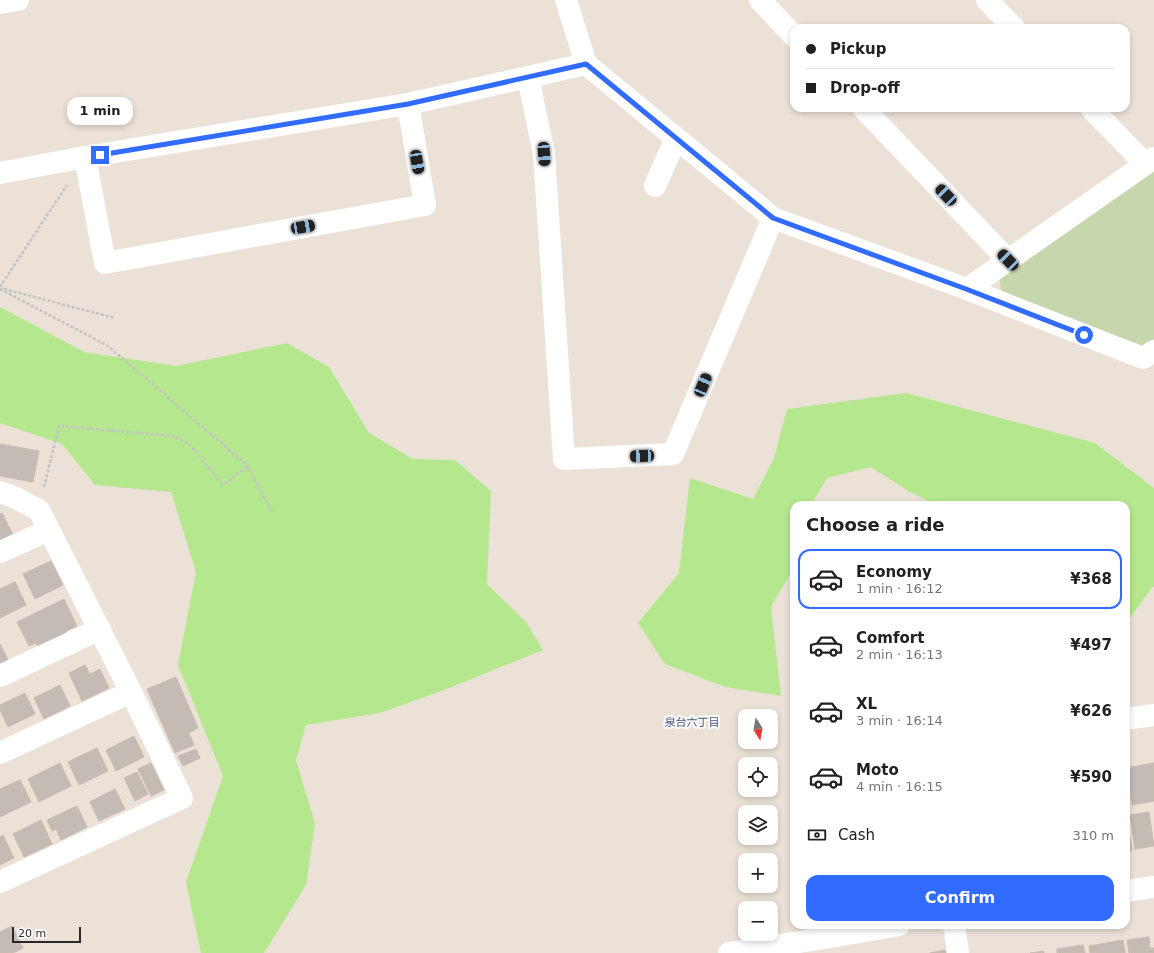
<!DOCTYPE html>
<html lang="en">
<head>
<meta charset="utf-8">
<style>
	:root { --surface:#fff; --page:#f6f6f6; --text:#202124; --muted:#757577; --line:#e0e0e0; --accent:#316bff }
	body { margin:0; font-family:"DejaVu Sans","Noto Sans JP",sans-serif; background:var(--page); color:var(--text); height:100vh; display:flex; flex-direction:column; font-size:15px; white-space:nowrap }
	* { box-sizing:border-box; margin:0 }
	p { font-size:13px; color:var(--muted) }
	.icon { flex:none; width:22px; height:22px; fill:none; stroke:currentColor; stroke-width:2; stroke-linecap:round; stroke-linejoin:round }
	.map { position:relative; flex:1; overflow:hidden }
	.panel { position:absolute; left:790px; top:501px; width:340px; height:428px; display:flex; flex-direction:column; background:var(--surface); border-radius:12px; box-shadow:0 2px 6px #0003 }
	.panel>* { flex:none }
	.guide { position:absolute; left:790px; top:24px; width:340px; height:88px; border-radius:12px; box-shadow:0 2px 6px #0003; display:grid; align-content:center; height:88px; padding:0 16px; background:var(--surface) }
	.needle { width:26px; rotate:169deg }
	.buttons { position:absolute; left:738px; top:709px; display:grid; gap:8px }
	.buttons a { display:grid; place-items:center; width:40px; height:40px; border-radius:8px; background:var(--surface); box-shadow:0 2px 6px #0003; font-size:20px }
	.scale { position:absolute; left:12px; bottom:10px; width:69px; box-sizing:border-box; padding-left:4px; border:2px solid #282828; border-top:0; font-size:11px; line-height:14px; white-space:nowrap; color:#282828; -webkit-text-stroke:3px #fff; paint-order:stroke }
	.end { position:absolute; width:18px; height:18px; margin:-9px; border:5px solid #316bff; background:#fff; box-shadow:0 0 0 2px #fff }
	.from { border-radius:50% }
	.bubble { position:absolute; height:28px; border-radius:12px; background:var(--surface); box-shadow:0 2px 6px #0003; font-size:13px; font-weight:700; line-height:28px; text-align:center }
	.car { position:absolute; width:12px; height:24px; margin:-12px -6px; border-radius:5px; box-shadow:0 0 3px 1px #0007; background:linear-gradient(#222 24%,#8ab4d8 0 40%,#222 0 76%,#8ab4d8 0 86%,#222 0) }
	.guide b { display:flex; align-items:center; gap:14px; height:38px; font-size:15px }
	.guide b+b { border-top:1px solid var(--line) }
	.guide i { width:10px; height:10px; background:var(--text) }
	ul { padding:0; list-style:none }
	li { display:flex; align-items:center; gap:12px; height:60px; margin:0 8px 6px; padding:0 8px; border:2px solid transparent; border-radius:12px }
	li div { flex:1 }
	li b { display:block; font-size:15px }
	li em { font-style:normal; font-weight:700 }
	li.current { border-color:var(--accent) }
	li>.icon { width:36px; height:36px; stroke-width:1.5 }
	h2 { padding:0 16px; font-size:18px; line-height:48px }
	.pay { display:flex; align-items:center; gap:10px; height:44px; padding:0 16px; font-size:15px }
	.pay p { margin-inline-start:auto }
	.button { display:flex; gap:8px; margin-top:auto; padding:8px 16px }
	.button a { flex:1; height:46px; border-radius:12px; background:var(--accent); color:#fff; font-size:16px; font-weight:700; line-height:46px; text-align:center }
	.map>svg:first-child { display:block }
	.green { fill:#b5e88e }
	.cemetery { fill:#c6d7ad }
	.building { fill:#c3bbb4; stroke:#c7bdb1 }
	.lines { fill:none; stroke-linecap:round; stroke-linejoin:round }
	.path { stroke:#c3c3c3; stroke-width:2.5; stroke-dasharray:3 2; stroke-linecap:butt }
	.minor { stroke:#fff; stroke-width:22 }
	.tertiary { stroke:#fff; stroke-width:22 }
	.route { stroke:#316bff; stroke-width:5 }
	.labels { text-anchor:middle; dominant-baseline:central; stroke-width:4; stroke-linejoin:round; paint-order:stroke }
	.neighbourhood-label { font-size:11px; fill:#44547c; stroke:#fff }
</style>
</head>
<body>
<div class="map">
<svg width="1154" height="953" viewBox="0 0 1154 953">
	<rect width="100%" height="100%" fill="#ece1d7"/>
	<!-- green -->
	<g class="green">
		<polygon points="0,307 84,352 176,366 287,343 329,367 369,433 413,459 455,460 491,491 487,584 526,622 543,650 444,690 380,713 306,725 296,760 315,824 306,885 264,953 201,953 186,882 223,776 178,665 196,572 171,492 95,485 62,444 0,423"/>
		<polygon points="906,393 1095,443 1154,488 1154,587 1152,587 1126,624 1126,505 937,505 908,491 871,467 827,478 811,505 794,505 794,568 771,607 781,696 725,687 665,664 638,623 679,573 690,478 753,499 774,458 787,409"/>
	</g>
	<!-- cemetery -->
	<polygon class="cemetery" points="1154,166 1154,339 1137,351 1002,296 999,274"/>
	<!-- building -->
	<g class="building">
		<polygon points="0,444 39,451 33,482 0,476"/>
		<polygon points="2,513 13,535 0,541 0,514"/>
		<polygon points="51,561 63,585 35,599 23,574"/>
		<polygon points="15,582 26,605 0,618 0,589"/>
		<polygon points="64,599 77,626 66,631 67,634 39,648 36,643 29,646 17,622"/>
		<polygon points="0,644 8,660 0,663"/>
		<polygon points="85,665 90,674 100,669 109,688 82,701 69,673"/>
		<polygon points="176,677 198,728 189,733 194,745 175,753 147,689"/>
		<polygon points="60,685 70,706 44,719 34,698"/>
		<polygon points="25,693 35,714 8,727 0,710 0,705"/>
		<polygon points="134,736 144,757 116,771 106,750"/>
		<polygon points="97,748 108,771 79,785 68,762"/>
		<polygon points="196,749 200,758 183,766 178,756"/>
		<polygon points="60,763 71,786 39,802 28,779"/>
		<polygon points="151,763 164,790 151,796 138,769"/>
		<polygon points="1154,763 1154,801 1132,805 1126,768"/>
		<polygon points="137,772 148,794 135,801 124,778"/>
		<polygon points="20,780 31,802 0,817 0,789"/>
		<polygon points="115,789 125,809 99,821 90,802"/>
		<polygon points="77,806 87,827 61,840 56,829 52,831 47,820"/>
		<polygon points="1149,812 1154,846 1135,849 1130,815"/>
		<polygon points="41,820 52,844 24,857 13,834"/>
		<polygon points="1126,826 1128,826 1132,850 1126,851"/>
		<polygon points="3,835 14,858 0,865 0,837"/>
		<polygon points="12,926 23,948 13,953 0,953 0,932"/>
		<polygon points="1149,937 1150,948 1154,948 1154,953 1129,953 1127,940"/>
		<polygon points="1123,940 1125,953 1090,953 1089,946"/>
		<polygon points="1083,945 1085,953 1057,953 1057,949"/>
		<polygon points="945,950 946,953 930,953"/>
		<polygon points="1044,951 1044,953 1030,953"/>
	</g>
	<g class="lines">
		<!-- path -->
		<g class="path">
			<polyline points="0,287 67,185"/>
			<polyline points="0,289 108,346 248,466 272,512"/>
			<polyline points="4,289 115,318"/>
			<polyline points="44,487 59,426 172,436 189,444 223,485 248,466"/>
		</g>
		<!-- minor -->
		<g class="minor">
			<polyline points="566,0 586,64"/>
			<polyline points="760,0 794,36"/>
			<polyline points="987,0 1014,28"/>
			<polyline points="0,3 18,0"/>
			<polyline points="528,77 544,154 564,459 673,454 773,218"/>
			<polyline points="863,108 1008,260"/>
			<polyline points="1091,108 1145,164"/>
			<polyline points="85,157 105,263 425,205 408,104"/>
			<polyline points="0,173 85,157 408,104 586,64 773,218 967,289 1143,358 1154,351"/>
			<polyline points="655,186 676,138"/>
			<polyline points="967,289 1154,158"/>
			<polyline points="0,492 14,497 39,510 131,692 182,798 0,882"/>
			<polyline points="0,552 49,530"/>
			<polyline points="0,676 100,629"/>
			<polyline points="0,753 131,692"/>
			<polyline points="954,925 958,953"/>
		</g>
		<!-- tertiary -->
		<g class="tertiary">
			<polyline points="1126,719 1154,715"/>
			<polyline points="1126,891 1154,887"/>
			<polyline points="729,953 849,934 899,925"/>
		</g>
	</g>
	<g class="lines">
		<!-- route -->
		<polyline class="route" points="100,155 408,104 586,64 773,218 966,289 1084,335"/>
	</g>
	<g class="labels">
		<!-- neighbourhood labels -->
		<g class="neighbourhood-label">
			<text x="692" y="722">泉台六丁目</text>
		</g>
	</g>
</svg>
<div class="buttons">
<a><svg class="needle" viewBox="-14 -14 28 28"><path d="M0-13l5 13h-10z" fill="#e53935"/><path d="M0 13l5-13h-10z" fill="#757577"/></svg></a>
<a><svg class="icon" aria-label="locate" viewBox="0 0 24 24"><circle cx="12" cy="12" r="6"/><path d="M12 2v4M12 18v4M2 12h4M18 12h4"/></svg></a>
<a><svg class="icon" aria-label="layers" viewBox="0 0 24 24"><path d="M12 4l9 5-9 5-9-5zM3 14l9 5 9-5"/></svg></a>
<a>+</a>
<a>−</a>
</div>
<div class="scale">20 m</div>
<i class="end from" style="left:1084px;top:335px"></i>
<i class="end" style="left:100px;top:155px"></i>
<div class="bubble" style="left:67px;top:97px;width:66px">1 min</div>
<i class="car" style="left:544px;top:154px;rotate:176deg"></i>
<i class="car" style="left:417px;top:162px;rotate:170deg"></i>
<i class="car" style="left:946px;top:195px;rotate:316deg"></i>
<i class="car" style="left:303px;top:227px;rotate:80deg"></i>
<i class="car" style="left:1008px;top:260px;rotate:316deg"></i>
<i class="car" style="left:703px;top:385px;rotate:23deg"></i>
<i class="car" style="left:642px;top:456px;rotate:268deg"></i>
<div class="guide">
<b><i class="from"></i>Pickup</b>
<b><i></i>Drop-off</b>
</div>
<section class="panel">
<h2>Choose a ride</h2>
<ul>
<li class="current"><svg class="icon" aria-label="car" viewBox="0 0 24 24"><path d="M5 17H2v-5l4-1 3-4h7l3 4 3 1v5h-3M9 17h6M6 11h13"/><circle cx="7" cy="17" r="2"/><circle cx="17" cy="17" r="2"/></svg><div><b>Economy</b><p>1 min · 16:12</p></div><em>¥368</em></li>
<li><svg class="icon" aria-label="car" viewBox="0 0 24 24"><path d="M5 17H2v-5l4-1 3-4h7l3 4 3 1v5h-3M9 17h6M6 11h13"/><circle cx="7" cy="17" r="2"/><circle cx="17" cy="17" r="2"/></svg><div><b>Comfort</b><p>2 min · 16:13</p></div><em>¥497</em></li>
<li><svg class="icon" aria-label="car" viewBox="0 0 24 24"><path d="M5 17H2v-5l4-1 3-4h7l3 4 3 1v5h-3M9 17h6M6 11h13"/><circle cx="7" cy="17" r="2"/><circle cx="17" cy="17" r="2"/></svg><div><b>XL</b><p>3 min · 16:14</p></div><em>¥626</em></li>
<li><svg class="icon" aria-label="car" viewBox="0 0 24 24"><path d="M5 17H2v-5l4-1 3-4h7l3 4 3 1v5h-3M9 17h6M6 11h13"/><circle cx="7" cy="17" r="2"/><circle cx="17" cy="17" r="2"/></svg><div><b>Moto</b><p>4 min · 16:15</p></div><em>¥590</em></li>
</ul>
<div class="pay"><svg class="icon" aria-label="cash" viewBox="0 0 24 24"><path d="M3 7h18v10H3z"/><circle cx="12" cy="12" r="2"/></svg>Cash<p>310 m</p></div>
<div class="button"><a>Confirm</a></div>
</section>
</div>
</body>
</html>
